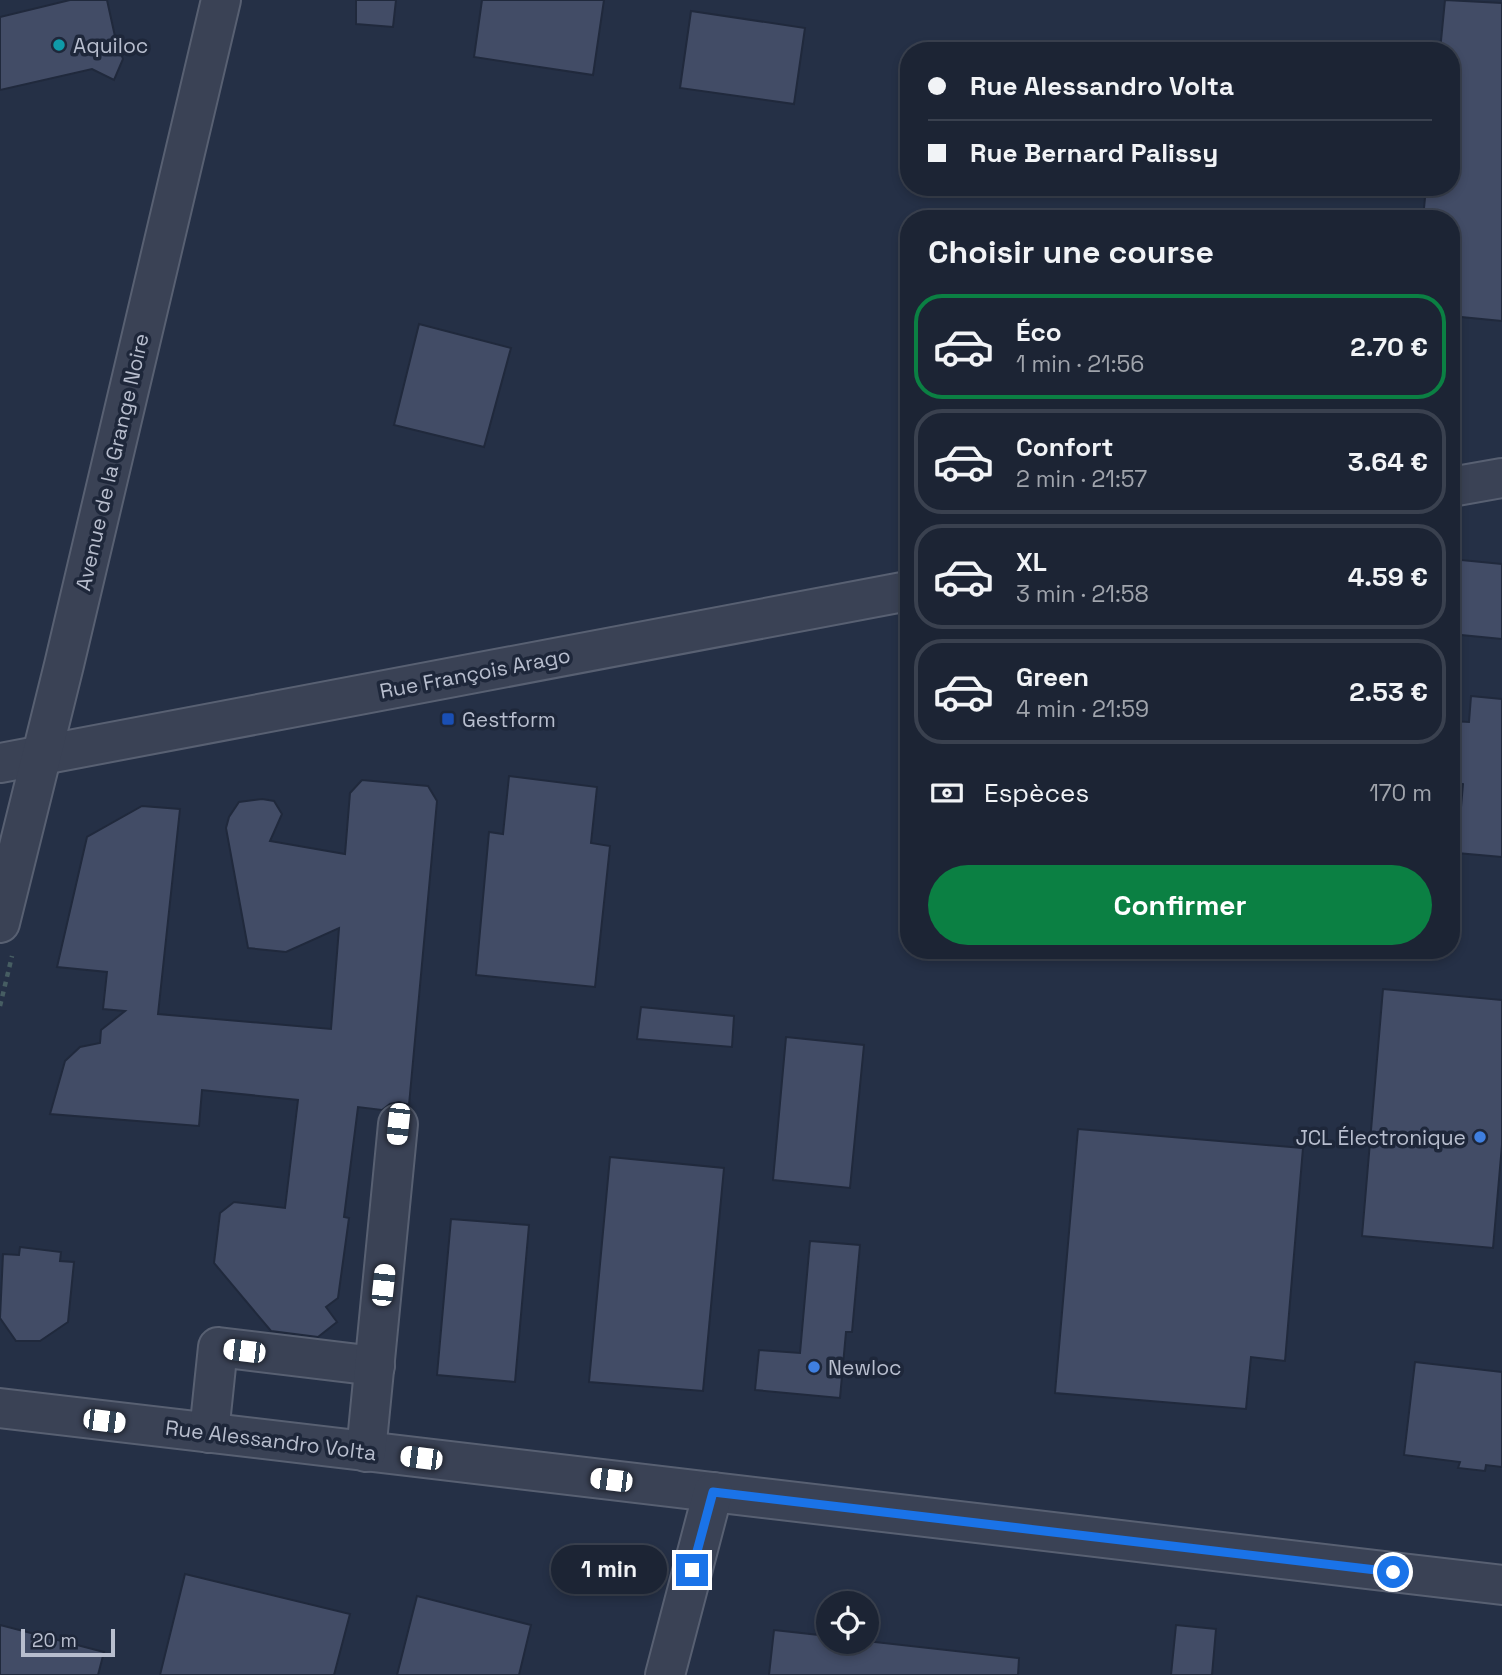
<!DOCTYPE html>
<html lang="fr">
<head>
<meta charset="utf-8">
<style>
	:root { --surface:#1c2434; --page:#293040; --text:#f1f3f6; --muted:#a0a4ac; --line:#3a414f; --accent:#0b8043 }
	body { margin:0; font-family:"Space Grotesk",sans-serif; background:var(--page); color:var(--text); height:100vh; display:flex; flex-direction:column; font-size:26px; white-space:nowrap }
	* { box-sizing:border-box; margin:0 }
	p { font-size:23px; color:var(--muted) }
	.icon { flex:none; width:38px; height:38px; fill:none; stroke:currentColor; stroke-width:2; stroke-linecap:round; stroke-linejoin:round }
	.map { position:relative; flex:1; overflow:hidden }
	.drawer { position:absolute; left:900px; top:210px; width:560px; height:749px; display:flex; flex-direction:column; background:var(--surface); border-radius:28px; box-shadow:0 4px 10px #0003,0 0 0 2px var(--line) }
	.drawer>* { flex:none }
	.guide { position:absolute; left:900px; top:42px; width:560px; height:154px; border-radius:28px; box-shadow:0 4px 10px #0003,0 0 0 2px var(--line); display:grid; align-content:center; height:154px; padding:0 28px; background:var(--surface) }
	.buttons { position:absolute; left:816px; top:1591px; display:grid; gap:14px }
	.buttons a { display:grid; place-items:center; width:63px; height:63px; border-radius:50%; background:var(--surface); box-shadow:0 4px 10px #0003,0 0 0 2px var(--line); font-size:35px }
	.scale { position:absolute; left:21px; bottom:18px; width:94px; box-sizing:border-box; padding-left:7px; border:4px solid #b8bece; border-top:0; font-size:19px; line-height:24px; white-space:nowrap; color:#b8bece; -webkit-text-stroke:5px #1e273a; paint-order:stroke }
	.end { position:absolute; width:32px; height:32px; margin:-16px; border:9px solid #1a73e8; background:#fff; box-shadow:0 0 0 4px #fff }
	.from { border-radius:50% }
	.bubble { position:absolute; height:49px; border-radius:24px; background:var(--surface); box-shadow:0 4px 10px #0003,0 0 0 2px var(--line); font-size:23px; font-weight:800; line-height:49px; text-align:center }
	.car { position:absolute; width:21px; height:42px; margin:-21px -10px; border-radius:9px; box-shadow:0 0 5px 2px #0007; background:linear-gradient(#fff 24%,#345 0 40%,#fff 0 76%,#345 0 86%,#fff 0) }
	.guide b { display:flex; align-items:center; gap:24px; height:66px; font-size:26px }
	.guide b+b { border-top:2px solid var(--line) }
	.guide i { width:18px; height:18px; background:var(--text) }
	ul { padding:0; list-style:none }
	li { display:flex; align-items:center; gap:21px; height:105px; margin:0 14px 10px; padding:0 14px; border:4px solid var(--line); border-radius:28px }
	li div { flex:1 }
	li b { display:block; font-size:26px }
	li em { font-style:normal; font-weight:800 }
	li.selected { border-color:var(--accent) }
	li>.icon { width:63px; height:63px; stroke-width:1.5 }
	h2 { padding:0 28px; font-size:32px; line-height:84px }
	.pay { display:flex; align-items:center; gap:18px; height:77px; padding:0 28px; font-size:26px }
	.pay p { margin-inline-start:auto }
	.action { display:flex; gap:14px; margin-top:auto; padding:14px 28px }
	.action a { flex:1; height:80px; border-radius:42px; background:var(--accent); color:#fff; font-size:28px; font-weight:800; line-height:80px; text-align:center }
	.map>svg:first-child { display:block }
	.building { fill:#424c66; stroke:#20293c; stroke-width:2 }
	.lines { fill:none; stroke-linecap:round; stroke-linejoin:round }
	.minor-casing { stroke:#586072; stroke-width:42 }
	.path { stroke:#465d62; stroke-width:4.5; stroke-dasharray:5 5; stroke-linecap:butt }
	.minor { stroke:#3a4255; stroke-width:38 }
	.route { stroke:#1a73e8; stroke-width:9 }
	.culture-dot { fill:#0f9aa8; stroke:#1e273a; stroke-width:2.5 }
	.transit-dot { fill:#1a4fb4; stroke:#1e273a; stroke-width:2.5 }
	.shop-dot { fill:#3f7fe0; stroke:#1e273a; stroke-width:2.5 }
	.labels { text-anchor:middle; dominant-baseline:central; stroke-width:7; stroke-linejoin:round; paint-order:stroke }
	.poi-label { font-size:21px; fill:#b8bece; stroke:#1e273a; text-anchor:start }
	.street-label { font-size:21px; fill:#b8bece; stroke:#1e273a }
</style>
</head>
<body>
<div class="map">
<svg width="1502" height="1675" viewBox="0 0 1502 1675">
	<rect width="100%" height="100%" fill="#253046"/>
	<!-- building -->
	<g class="building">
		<polygon points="70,0 107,0 116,41 123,59 114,80 92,69 0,90 0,17"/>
		<polygon points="356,0 396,0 393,27 356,24"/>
		<polygon points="482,0 604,0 593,75 474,57"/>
		<polygon points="1445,0 1502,3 1502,321 1451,316 1451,219 1423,219 1426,187 1451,187 1451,51 1440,51"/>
		<polygon points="691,11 805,28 794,104 680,88"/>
		<polygon points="419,324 511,348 484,447 394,425"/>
		<polygon points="1451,559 1502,564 1502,639 1451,634"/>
		<polygon points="1471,696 1502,699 1502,857 1457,853 1463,784 1451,782 1451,721 1469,722"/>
		<polygon points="509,776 597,787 591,843 610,846 595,987 476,975 489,832 503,834"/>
		<polygon points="362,780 428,786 437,801 409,1105 399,1102 390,1104 382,1110 358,1107 344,1217 349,1218 338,1298 326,1307 337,1322 318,1337 271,1331 214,1263 220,1213 234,1202 285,1208 298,1100 202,1090 199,1126 50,1114 65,1061 80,1047 100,1043 101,1030 125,1011 103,1009 107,972 57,967 87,837 142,806 180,809 158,1014 331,1029 339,928 286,952 248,948 226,828 229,817 239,802 262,799 274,801 282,814 270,841 345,854 350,793"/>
		<polygon points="1383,989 1502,1000 1502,1145 1493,1248 1362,1236"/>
		<polygon points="641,1007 734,1016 732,1047 637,1039"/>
		<polygon points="786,1037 864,1045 850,1188 773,1180"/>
		<polygon points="1078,1129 1303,1148 1285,1361 1251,1357 1246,1409 1055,1393"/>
		<polygon points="610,1157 724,1168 703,1391 589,1382"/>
		<polygon points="451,1219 529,1225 515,1382 437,1375"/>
		<polygon points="810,1241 860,1245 852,1332 846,1332 840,1398 755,1390 759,1350 800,1353"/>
		<polygon points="20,1247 61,1252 60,1261 74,1262 68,1322 40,1341 16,1341 0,1318 3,1254 19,1255"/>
		<polygon points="1415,1362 1502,1372 1502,1467 1486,1465 1485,1471 1458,1468 1460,1462 1404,1455"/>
		<polygon points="185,1574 350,1614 334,1675 160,1675"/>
		<polygon points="417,1596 531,1625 519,1675 397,1675"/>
		<polygon points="0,1625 104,1652 98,1675 0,1675"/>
		<polygon points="1176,1625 1216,1629 1212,1675 1171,1675"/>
		<polygon points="774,1630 828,1636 828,1642 866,1641 1019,1658 1018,1675 769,1675"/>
	</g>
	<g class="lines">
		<defs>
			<g id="minor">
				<polyline points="1451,487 1502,478"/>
				<polyline points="0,763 908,591"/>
				<polyline points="0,923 64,665 221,0"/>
				<polyline points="0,1408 1502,1585"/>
				<polyline points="209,1433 218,1347 375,1366"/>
				<polyline points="366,1452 398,1124"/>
				<polyline points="665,1675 713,1492"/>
			</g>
		</defs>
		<!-- minor casing -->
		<use href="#minor" class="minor-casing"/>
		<!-- path -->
		<polyline class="path" points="0,1006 12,956"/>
		<!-- minor -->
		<use href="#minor" class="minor"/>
	</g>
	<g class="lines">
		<!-- route -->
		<polyline class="route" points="692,1570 713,1492 1393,1572"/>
	</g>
	<!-- markers -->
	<circle class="culture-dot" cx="59" cy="45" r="7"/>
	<rect class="transit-dot" x="441" y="712" width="14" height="14" rx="3.5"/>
	<g class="shop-dot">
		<circle cx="1480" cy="1137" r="7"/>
		<circle cx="814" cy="1367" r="7"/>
	</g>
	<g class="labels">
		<!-- poi labels -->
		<g class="poi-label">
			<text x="73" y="45">Aquiloc</text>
			<text x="462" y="719">Gestform</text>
			<text x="1466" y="1137" text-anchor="end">JCL Électronique</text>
			<text x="828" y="1367">Newloc</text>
		</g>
		<!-- street labels -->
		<g class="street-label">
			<text transform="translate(112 462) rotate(-77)">Avenue de la Grange Noire</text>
			<text transform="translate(475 673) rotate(-11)">Rue François Arago</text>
			<text transform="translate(271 1440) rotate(7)">Rue Alessandro Volta</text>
		</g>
	</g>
</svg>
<div class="buttons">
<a><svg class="icon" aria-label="locate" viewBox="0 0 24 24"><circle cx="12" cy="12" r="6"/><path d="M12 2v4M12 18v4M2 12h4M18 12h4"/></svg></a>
</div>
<div class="scale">20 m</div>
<i class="end from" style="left:1393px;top:1572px"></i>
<i class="end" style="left:692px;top:1570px"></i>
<div class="bubble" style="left:551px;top:1545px;width:116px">1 min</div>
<i class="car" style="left:398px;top:1124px;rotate:186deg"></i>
<i class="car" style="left:383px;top:1285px;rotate:6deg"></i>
<i class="car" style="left:244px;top:1351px;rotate:277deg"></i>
<i class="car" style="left:104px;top:1421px;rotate:97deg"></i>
<i class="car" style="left:421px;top:1458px;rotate:277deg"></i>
<i class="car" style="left:611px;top:1480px;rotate:277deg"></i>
<div class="guide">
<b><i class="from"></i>Rue Alessandro Volta</b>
<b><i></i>Rue Bernard Palissy</b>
</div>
<section class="drawer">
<h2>Choisir une course</h2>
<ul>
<li class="selected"><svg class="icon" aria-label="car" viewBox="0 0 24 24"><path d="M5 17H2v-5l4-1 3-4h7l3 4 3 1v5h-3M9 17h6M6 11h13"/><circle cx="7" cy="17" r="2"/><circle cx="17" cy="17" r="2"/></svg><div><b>Éco</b><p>1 min · 21:56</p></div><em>2.70 €</em></li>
<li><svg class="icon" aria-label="car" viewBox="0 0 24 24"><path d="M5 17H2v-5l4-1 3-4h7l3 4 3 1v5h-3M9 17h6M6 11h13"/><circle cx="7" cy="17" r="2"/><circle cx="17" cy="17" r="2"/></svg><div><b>Confort</b><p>2 min · 21:57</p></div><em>3.64 €</em></li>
<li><svg class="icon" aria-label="car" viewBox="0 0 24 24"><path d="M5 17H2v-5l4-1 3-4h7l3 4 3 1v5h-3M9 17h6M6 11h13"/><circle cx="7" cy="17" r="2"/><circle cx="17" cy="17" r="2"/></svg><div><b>XL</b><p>3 min · 21:58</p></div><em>4.59 €</em></li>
<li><svg class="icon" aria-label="car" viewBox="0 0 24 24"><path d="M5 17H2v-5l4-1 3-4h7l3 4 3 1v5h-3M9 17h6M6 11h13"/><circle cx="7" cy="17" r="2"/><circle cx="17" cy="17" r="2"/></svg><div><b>Green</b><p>4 min · 21:59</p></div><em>2.53 €</em></li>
</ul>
<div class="pay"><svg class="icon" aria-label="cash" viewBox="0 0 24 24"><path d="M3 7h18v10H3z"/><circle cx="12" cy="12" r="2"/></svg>Espèces<p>170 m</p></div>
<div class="action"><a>Confirmer</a></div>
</section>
</div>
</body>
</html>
